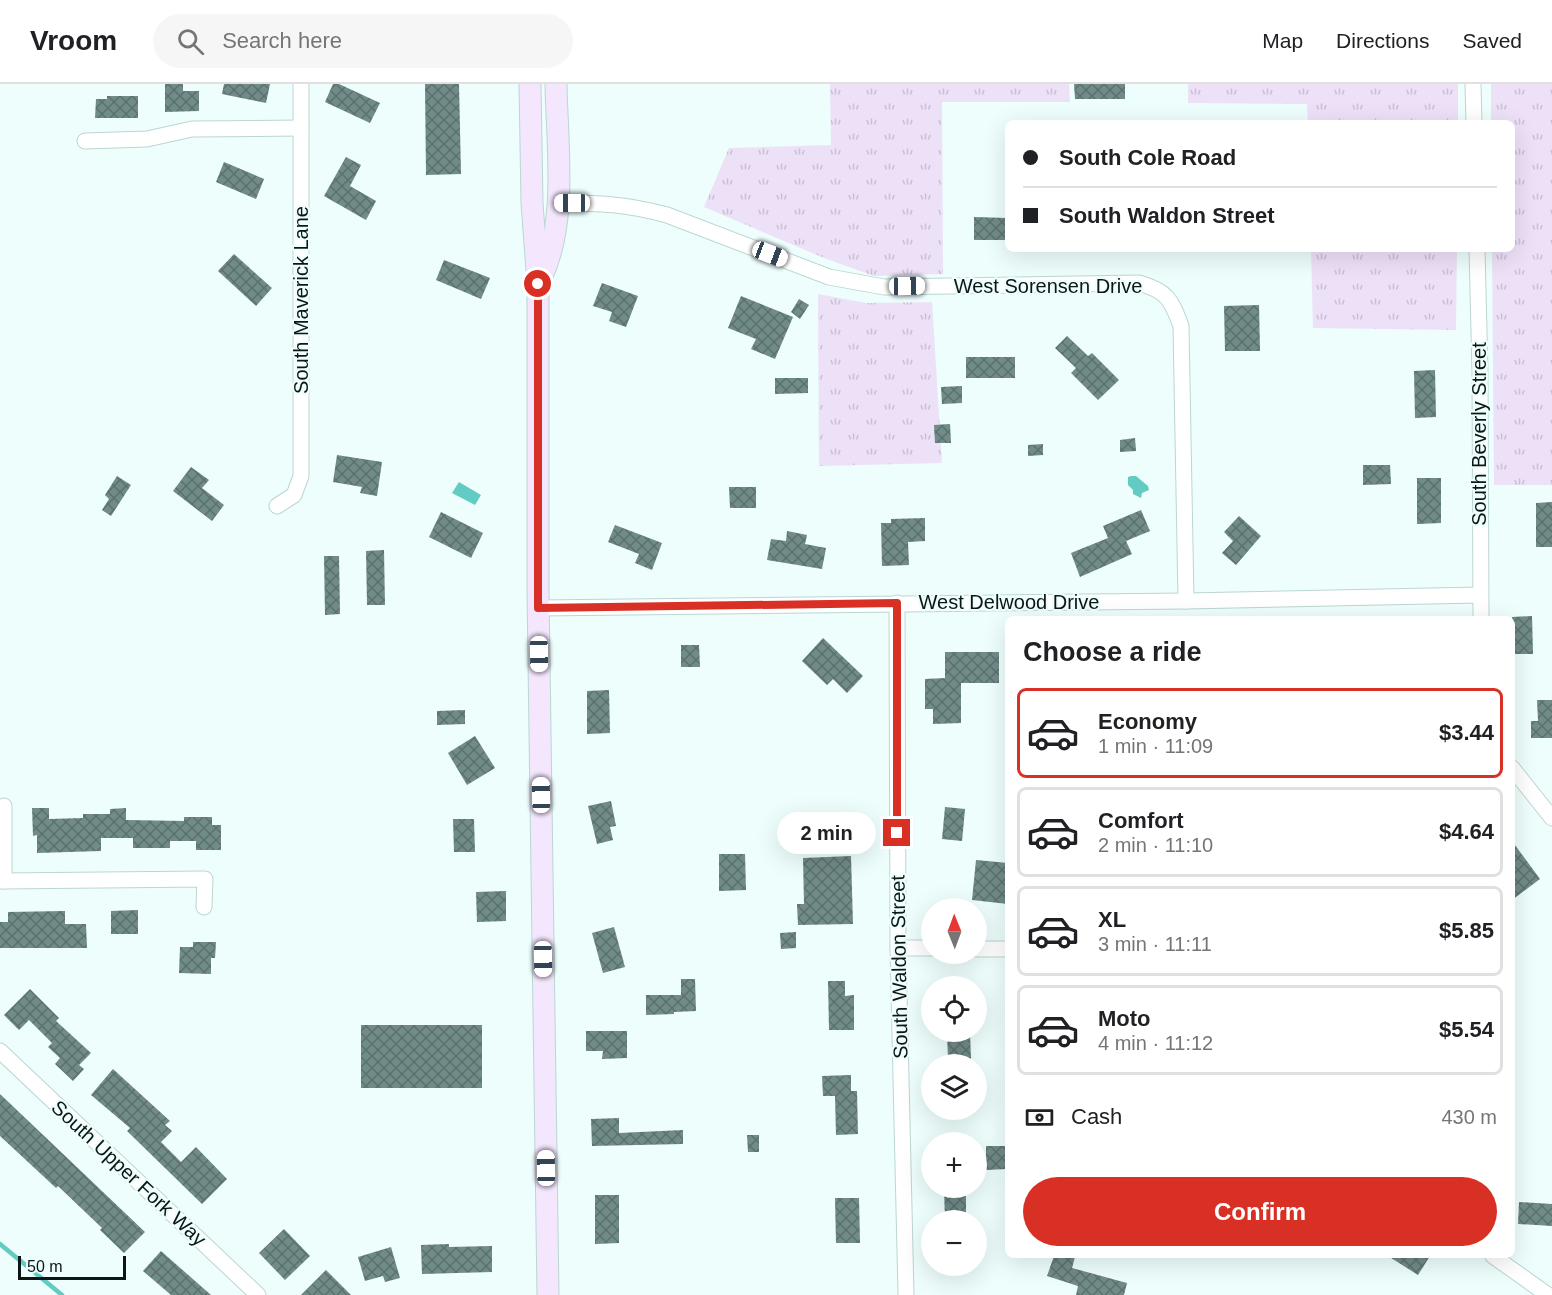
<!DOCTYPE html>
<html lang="en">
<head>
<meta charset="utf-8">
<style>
	:root { --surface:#fff; --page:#f6f6f6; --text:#202124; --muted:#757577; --line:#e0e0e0; --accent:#d93025 }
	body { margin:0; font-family:Arial,sans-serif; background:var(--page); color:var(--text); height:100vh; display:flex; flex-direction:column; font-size:22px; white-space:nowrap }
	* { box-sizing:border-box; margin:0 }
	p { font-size:20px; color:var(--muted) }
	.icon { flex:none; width:33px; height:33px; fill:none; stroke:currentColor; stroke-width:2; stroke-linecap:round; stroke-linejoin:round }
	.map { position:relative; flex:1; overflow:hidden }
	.details { position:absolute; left:1005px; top:532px; width:510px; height:642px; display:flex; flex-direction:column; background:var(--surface); border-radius:9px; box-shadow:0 6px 24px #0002 }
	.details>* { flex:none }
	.hud { position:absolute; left:1005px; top:36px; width:510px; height:132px; border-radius:9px; box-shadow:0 6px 24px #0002; display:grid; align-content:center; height:132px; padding:0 18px; background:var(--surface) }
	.needle { width:39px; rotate:359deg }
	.tools { position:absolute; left:921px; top:814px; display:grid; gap:12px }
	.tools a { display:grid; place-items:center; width:66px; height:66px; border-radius:50%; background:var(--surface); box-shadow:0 6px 24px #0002; font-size:30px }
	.scale { position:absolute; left:18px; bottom:15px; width:108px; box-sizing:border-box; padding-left:6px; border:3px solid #0c1615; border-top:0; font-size:16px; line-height:21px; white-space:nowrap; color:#0c1615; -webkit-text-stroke:4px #edfefc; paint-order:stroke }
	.end { position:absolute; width:27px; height:27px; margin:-14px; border:8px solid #d93025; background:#fff; box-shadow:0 0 0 3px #fff }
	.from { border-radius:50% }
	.bubble { position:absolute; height:42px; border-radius:21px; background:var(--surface); box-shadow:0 6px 24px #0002; font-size:20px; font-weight:600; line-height:42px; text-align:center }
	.car { position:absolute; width:18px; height:36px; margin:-18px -9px; border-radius:8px; box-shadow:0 0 4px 2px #0007; background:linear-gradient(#fff 24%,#345 0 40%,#fff 0 76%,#345 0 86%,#fff 0) }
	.hud b { display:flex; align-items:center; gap:21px; height:57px; font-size:22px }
	.hud b+b { border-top:2px solid var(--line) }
	.hud i { width:15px; height:15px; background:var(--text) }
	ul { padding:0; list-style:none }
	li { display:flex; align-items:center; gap:18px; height:90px; margin:0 12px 9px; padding:0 6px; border:3px solid var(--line); border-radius:9px }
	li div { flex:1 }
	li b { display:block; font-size:22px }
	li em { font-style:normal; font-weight:600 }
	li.on { border-color:var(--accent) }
	li>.icon { width:54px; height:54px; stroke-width:1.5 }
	h2 { padding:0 18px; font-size:27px; line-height:72px }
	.pay { display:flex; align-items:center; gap:15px; height:66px; padding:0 18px; font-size:22px }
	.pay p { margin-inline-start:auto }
	.primary-button { display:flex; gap:12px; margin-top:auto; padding:12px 18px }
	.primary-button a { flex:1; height:69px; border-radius:36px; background:var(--accent); color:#fff; font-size:24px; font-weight:600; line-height:69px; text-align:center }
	header { display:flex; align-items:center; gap:36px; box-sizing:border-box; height:84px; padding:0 30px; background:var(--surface); border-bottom:2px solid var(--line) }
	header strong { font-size:28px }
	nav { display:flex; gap:33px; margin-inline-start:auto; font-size:21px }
	.search { width:420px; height:54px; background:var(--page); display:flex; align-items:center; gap:15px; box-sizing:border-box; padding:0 21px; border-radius:33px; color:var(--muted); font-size:22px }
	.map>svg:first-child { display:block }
	.grass { fill:url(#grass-tufts) }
	.water { fill:#62ccc3 }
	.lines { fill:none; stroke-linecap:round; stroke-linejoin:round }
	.stream { stroke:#62ccc3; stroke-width:4.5 }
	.building { fill:url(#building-cross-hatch) }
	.minor-casing { stroke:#bbd6d3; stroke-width:17 }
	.secondary-casing { stroke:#bbd6d3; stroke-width:23 }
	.minor { stroke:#fff; stroke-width:15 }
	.secondary { stroke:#f3e6fd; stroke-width:21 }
	.route { stroke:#d93025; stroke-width:8 }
	.labels { text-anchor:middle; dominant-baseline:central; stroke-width:4.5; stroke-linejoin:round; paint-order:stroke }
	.street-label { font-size:20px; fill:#0c1615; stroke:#edfefc }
</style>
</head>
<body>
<header>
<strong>Vroom</strong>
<div class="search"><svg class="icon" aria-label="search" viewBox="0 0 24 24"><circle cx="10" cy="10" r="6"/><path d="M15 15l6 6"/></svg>Search here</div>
<nav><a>Map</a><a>Directions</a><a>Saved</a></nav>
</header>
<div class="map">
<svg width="1552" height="1211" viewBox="0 0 1552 1211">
	<defs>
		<pattern id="grass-tufts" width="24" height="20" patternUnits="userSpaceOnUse" patternTransform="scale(1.5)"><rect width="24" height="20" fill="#ede1f8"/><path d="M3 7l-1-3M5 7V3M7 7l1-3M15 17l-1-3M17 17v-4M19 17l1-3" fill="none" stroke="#cac0d4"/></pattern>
		<pattern id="building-cross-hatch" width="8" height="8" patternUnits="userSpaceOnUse" patternTransform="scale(1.5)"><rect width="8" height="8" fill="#718b88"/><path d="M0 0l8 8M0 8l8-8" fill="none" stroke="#5b716e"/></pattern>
	</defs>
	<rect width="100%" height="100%" fill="#edfefc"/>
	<!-- grass -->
	<g class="grass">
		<polygon points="830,0 1069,0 1070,18 942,18 943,190 874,192 824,174 704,123 729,64 831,61"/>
		<polygon points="1188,0 1458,0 1458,39 1308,39 1307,20 1188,19"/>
		<polygon points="1491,0 1552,0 1552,401 1494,401 1492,165 1512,165 1512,39 1491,39"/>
		<polygon points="1311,165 1457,165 1456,246 1313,244"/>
		<polygon points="818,210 866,219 932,218 942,379 819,382"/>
	</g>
	<!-- water -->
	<g class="water">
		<polygon points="1131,392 1136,392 1148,402 1149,406 1142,409 1141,414 1133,410 1133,406 1128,401 1128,393"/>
		<polygon points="459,398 481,411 475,421 452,409"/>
	</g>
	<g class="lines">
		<!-- stream -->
		<polyline class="stream" points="0,1160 62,1211"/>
	</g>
	<!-- building -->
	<g class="building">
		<polygon points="165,0 183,0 183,7 199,7 199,27 165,28"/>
		<polygon points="224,0 270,0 266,19 222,10"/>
		<polygon points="333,0 339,0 380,19 370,39 325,18"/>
		<polygon points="425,0 459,0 461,90 426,91"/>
		<polygon points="1074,0 1125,0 1125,15 1075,15"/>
		<polygon points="107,12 138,12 138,34 95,34 96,15 107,15"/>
		<polygon points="346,73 361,81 350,102 376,117 366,136 324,112"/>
		<polygon points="224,78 264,95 256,115 216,98"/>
		<polygon points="974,133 1008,134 1008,156 974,156"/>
		<polygon points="234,170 272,204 256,222 218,187"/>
		<polygon points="444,176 490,194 481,215 436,196"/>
		<polygon points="602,199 638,212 626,243 609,237 612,228 593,222"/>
		<polygon points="741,212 793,233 775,275 751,265 756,255 728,244"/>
		<polygon points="799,215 809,221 800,235 791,228"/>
		<polygon points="1259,221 1260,267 1225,267 1224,222"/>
		<polygon points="1067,252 1088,272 1092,269 1119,296 1098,316 1071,289 1076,284 1055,264"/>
		<rect x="966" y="273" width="49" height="21"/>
		<polygon points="1435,286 1436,333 1415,334 1414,287"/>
		<polygon points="775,294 808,294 808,309 775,310"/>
		<polygon points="962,302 962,319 942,320 941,303"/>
		<polygon points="950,340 951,359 935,359 934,341"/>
		<polygon points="1135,354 1136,367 1120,368 1120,356"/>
		<polygon points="1043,360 1043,371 1028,372 1028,361"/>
		<polygon points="337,371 382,378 377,412 360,409 362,403 333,398"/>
		<polygon points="1363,381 1390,381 1391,400 1363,401"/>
		<polygon points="191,383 209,396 202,404 224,421 212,437 173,407"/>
		<polygon points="117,392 131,401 111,432 102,426 109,415 105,411"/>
		<polygon points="1417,394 1441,394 1441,439 1417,440"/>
		<polygon points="729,403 756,403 756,424 730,424"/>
		<polygon points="1552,418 1552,463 1536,463 1536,419"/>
		<polygon points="1141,426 1150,447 1126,457 1132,470 1080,493 1071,469 1108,454 1103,442"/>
		<polygon points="441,428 483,449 471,474 429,453"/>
		<polygon points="1239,432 1261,452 1236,481 1222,469 1233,457 1224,448"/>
		<polygon points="925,434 925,457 908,458 909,481 882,482 881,439 891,439 891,435"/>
		<polygon points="615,441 662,459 652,486 635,479 639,470 608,458"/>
		<polygon points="787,447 807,451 805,460 826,464 822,485 767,476 771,455 786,457"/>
		<polygon points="384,466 385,521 367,521 366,467"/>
		<polygon points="324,472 339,472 340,530 325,531"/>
		<polygon points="1532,532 1533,570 1512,570 1512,533"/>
		<polygon points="823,554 863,592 847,609 833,595 827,601 802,577"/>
		<polygon points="681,561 699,561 700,583 681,583"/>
		<polygon points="945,568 999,568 999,599 961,599 961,639 933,640 933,625 925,625 925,595 945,594"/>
		<polygon points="609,606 610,649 587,650 587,607"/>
		<polygon points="1537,616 1552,616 1552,654 1531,654 1531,637 1538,637"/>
		<polygon points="465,626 465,640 437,641 437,627"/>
		<polygon points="475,652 495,684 467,701 448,669"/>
		<polygon points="611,717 616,742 610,743 613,756 597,760 588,722"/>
		<polygon points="945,723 965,725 962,757 942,755"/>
		<polygon points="32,724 49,724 49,735 83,734 83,730 110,730 110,725 126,724 126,736 184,737 184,733 212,733 212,741 221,741 221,766 196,766 196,757 170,757 170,764 133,764 133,754 101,754 101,767 37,769 37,751 33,752"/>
		<polygon points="453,735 474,735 475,768 454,768"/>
		<polygon points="1512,757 1540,795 1512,816"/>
		<polygon points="719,770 745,770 746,806 719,807"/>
		<polygon points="851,772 853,840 798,841 797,820 804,820 803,774"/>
		<polygon points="976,776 1008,779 1008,820 972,816"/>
		<polygon points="506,807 506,837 477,838 476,808"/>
		<polygon points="138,826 138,850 111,850 111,827"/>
		<polygon points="65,827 65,840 86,840 87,864 0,864 0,838 8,838 8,828"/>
		<polygon points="614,843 625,883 603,889 592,849"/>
		<polygon points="796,848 796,864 781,865 780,849"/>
		<polygon points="193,858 216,858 215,874 211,874 211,890 179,889 180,863 193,863"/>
		<polygon points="681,895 695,895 696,927 674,928 674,930 646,931 646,911 681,911"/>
		<polygon points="828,897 845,897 845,912 854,911 854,946 829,946"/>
		<polygon points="30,905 59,934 56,937 91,969 79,981 84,985 73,997 55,980 60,974 48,963 52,959 29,936 19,946 4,931"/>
		<rect x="361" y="941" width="121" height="63"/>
		<polygon points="586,947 627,947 627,974 602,975 603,967 586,967"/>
		<polygon points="947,948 970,948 971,975 948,976"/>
		<polygon points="113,985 170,1037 165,1041 172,1047 161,1058 181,1078 196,1063 227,1095 202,1120 127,1047 130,1044 91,1011"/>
		<polygon points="851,991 851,1007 857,1007 858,1050 836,1051 835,1012 823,1012 822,992"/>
		<polygon points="0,1010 145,1148 124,1169 100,1146 102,1144 58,1102 56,1104 0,1052"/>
		<polygon points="619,1034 619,1049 683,1046 683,1060 592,1062 591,1035"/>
		<polygon points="747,1051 759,1051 759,1068 748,1068"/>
		<polygon points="986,1062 1007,1062 1007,1085 986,1086"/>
		<polygon points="944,1104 966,1104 966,1137 945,1137"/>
		<polygon points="595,1111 619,1111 619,1159 595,1160"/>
		<polygon points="835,1114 859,1114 860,1159 836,1159"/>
		<polygon points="1519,1118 1552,1120 1552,1142 1518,1140"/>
		<polygon points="284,1145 310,1172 285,1196 259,1169"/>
		<polygon points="449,1160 449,1163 492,1162 492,1188 422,1190 421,1161"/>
		<polygon points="391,1163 400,1194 385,1198 383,1192 365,1197 358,1173"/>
		<polygon points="161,1167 211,1211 171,1211 143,1187"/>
		<polygon points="1054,1172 1075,1173 1072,1184 1127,1199 1124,1211 1076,1211 1078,1202 1047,1192"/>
		<polygon points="1388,1172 1430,1172 1418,1191"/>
		<polygon points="326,1186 351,1211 301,1211"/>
	</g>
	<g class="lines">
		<defs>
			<g id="minor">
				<polyline points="1473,0 1474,39"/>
				<polyline points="85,57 147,55 192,45 301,44"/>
				<path d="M 558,119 C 600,119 626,120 667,131 L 829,193 L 884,203 L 1139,199 C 1167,207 1171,215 1181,242 L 1186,517"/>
				<polyline points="1477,165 1480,288 1481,536"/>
				<polyline points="277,422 294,411 301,392 301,0"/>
				<polyline points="897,519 898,864 906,1211"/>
				<polyline points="538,524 1186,517 1480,511"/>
				<polyline points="1512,684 1552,734"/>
				<polyline points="0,797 205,795 204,823"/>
				<polyline points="4,797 4,722"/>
				<polyline points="898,864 932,864"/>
				<polyline points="976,865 1008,865"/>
				<polyline points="0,967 258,1211"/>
				<polyline points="1493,1172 1548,1211"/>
			</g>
			<g id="secondary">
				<polyline points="530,0 532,119 538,200 538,507 548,1211"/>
				<path d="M 541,194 C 568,138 557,61 556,0"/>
			</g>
		</defs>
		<!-- minor casing -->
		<use href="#minor" class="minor-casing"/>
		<!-- secondary casing -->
		<use href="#secondary" class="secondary-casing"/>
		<!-- minor -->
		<use href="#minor" class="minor"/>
		<!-- secondary -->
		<use href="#secondary" class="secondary"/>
	</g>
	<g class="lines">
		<!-- route -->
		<polyline class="route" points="538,200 538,524 897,519 897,749"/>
	</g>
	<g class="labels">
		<!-- street labels -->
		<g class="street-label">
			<text x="1048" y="202">West Sorensen Drive</text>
			<text transform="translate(301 216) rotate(-90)">South Maverick Lane</text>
			<text transform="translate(1479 350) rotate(-90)">South Beverly Street</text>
			<text x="1009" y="518">West Delwood Drive</text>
			<text transform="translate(899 883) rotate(-91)">South Waldon Street</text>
			<text transform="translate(129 1089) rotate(43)">South Upper Fork Way</text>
		</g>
	</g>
</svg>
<div class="tools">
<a><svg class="needle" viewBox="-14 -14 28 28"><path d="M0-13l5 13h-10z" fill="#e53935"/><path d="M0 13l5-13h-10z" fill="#757577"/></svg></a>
<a><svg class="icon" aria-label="locate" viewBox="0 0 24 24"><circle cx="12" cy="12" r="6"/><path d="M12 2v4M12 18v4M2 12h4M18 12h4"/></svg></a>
<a><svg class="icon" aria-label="layers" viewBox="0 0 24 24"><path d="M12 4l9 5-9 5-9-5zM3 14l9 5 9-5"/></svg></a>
<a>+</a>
<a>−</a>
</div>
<div class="scale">50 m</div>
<i class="end from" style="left:538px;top:200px"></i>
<i class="end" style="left:897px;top:749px"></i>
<div class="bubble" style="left:777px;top:728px;width:99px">2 min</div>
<i class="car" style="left:572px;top:119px;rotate:270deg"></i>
<i class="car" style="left:770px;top:170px;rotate:111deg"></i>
<i class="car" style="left:907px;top:202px;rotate:89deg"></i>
<i class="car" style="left:539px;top:570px;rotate:179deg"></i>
<i class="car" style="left:541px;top:711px;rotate:359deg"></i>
<i class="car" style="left:543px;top:875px;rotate:179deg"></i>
<i class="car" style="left:546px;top:1084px;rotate:359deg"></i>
<div class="hud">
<b><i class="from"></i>South Cole Road</b>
<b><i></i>South Waldon Street</b>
</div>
<section class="details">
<h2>Choose a ride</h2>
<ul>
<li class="on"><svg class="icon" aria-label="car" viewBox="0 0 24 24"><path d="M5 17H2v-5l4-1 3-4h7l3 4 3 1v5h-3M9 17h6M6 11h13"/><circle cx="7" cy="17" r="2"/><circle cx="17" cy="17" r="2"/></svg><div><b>Economy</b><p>1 min · 11:09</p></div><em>$3.44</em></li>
<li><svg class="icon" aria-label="car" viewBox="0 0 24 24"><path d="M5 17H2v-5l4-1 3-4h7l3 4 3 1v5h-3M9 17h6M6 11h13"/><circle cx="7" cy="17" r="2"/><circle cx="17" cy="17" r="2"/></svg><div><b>Comfort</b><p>2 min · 11:10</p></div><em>$4.64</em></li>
<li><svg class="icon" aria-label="car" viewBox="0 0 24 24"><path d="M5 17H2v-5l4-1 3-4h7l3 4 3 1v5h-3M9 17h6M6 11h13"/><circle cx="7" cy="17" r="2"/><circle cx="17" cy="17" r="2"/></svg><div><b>XL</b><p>3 min · 11:11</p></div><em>$5.85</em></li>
<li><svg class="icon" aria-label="car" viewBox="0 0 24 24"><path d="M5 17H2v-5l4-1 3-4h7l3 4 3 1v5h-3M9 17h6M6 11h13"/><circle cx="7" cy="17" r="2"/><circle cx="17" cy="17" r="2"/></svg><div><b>Moto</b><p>4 min · 11:12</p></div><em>$5.54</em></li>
</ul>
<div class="pay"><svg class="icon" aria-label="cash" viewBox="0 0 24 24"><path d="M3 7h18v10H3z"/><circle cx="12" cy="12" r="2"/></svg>Cash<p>430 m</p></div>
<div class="primary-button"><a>Confirm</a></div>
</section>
</div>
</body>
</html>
